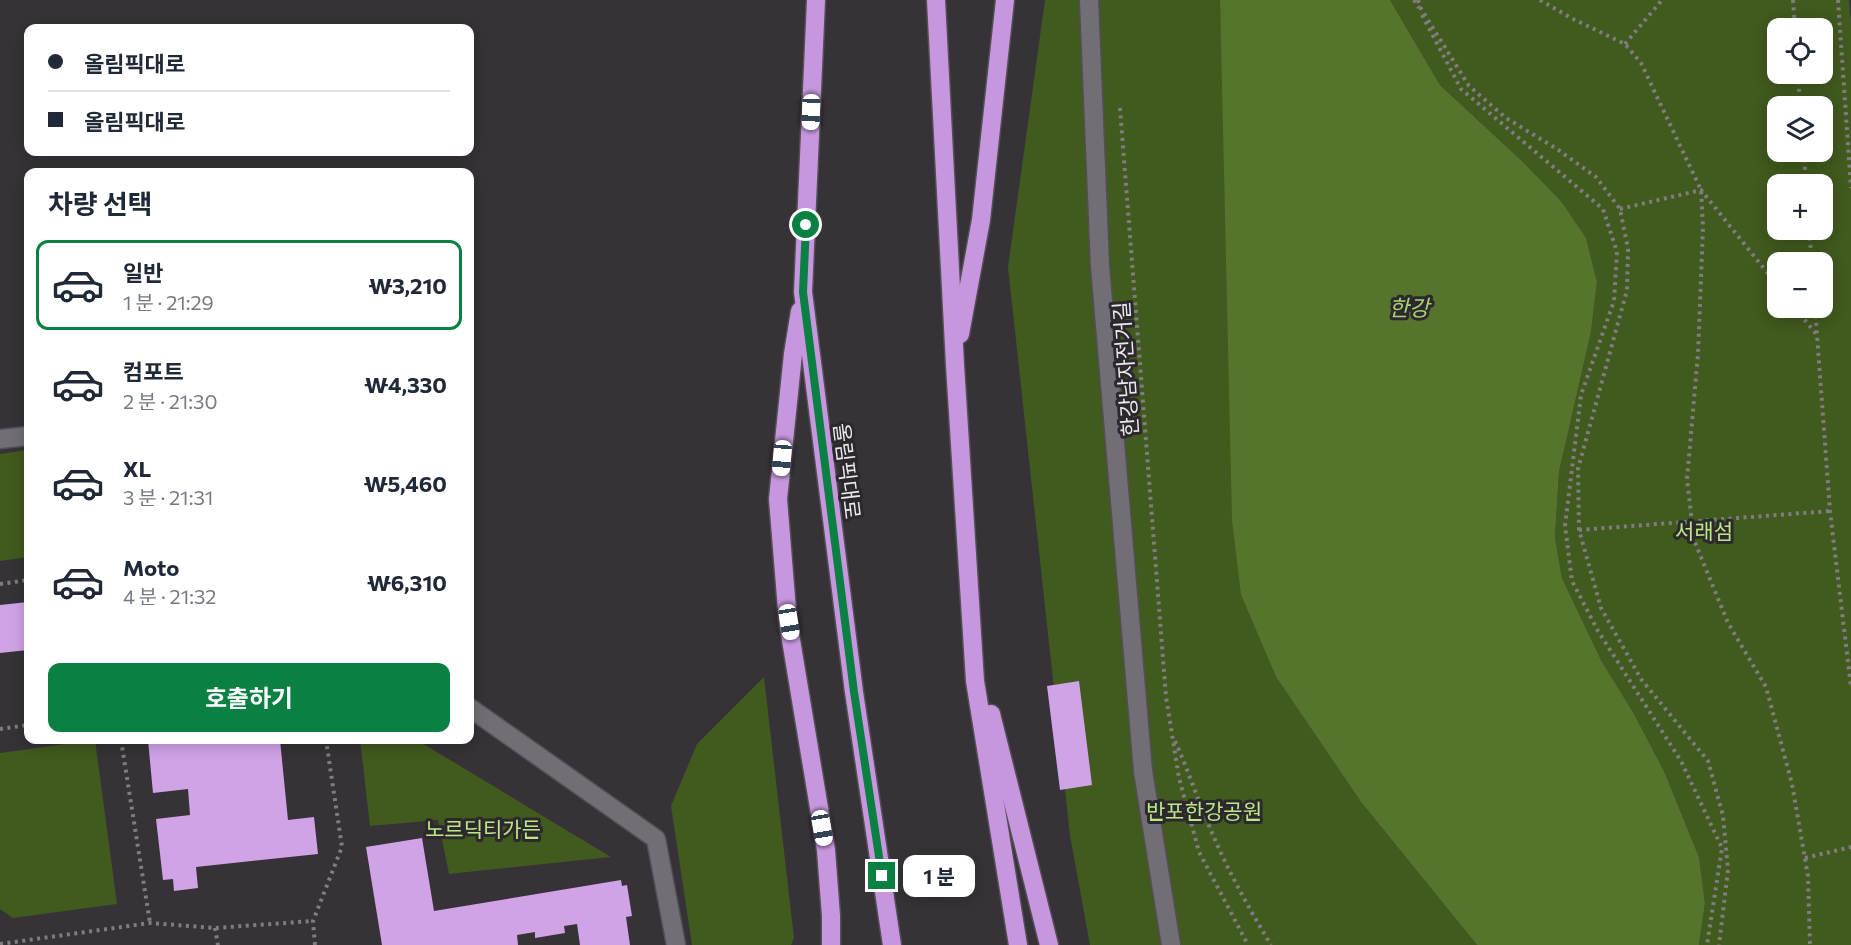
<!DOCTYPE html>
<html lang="ko">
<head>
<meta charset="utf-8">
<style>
	:root { --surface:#fff; --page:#f2f2f3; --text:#1f2937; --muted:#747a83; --line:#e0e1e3; --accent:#0b8043 }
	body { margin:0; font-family:Commissioner,"Noto Sans KR",sans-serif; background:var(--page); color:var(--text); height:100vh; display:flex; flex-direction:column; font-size:22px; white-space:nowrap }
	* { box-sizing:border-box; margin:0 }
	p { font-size:20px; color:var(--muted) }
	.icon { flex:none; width:33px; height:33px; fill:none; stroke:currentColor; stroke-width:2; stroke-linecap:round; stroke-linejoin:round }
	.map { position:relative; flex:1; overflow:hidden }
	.details { position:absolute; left:24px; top:168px; width:450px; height:576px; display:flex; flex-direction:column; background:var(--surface); border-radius:12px; box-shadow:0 3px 15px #0003 }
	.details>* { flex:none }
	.hud { position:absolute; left:24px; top:24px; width:450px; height:132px; border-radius:12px; box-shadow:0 3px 15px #0003; display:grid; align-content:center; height:132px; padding:0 24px; background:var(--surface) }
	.fabs { position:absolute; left:1767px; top:18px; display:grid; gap:12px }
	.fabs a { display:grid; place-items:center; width:66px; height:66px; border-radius:12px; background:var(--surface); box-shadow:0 3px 15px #0003; font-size:30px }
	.end { position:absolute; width:27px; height:27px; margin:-14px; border:8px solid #0b8043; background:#fff; box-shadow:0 0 0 3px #fff }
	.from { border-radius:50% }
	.bubble { position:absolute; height:42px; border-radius:12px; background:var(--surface); box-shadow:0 3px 15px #0003; font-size:20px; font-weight:700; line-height:42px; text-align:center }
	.car { position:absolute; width:18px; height:36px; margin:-18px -9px; border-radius:8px; box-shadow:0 0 4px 2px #0007; background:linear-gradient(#fff 24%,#345 0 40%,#fff 0 76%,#345 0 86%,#fff 0) }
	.hud b { display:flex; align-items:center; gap:21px; height:57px; font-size:22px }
	.hud b+b { border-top:2px solid var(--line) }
	.hud i { width:15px; height:15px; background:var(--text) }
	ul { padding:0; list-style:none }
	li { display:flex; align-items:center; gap:18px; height:90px; margin:0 12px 9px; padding:0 12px; border:3px solid transparent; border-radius:12px }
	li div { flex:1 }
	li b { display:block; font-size:22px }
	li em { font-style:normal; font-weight:700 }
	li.selected { border-color:var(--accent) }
	li>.icon { width:54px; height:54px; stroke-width:1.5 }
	h2 { padding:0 24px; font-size:27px; line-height:72px }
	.button { display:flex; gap:12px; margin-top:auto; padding:12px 24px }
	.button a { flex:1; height:69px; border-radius:12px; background:var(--accent); color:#fff; font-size:24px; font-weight:700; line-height:69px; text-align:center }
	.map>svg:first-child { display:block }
	.green { fill:#415a1e; fill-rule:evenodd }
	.water { fill:#56742c }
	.building { fill:#d0a3e7 }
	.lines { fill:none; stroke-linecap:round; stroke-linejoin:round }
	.minor-casing { stroke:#534f55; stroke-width:21 }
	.highway-casing { stroke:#534f55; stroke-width:21 }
	.path { stroke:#807d82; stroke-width:4; stroke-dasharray:3 4.5; stroke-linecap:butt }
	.minor { stroke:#736e75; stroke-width:18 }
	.highway { stroke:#c697de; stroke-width:18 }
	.route { stroke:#0b8043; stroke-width:8 }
	.labels { text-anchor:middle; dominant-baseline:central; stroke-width:6; stroke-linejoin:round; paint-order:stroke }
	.street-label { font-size:21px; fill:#ebe9ed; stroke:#2c282e }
	.park-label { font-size:21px; fill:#bbe784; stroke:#2c282e }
	.water-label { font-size:22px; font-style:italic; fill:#a7d370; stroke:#2c282e }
</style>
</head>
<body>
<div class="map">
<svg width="1851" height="945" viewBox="0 0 1851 945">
	<rect width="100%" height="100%" fill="#363238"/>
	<!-- green -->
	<g class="green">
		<polygon points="1045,0 1220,0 1241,595 1276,677 1361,802 1477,945 1090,945 1070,836 1008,267"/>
		<path d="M 1390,0 L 1849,0 L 1851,21 L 1851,945 L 1699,945 L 1705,903 L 1699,857 L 1664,771 L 1633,712 L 1602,662 L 1562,578 L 1555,538 L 1559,472 L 1591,332 L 1597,282 L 1586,239 L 1561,201 L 1523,162 L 1440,85 ZM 1778,28 L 1822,28 L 1822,74 L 1778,74 ZM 1778,106 L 1822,106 L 1822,152 L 1778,152 ZM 1778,184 L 1822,184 L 1822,230 L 1778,230 ZM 1778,262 L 1822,262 L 1822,308 L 1778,308 Z"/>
		<polygon points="28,450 28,557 0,561 0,454"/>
		<polygon points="764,677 794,938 791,945 692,945 671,806 697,744"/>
		<polygon points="95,740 117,904 13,918 0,909 0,753"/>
		<polygon points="360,740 417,740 611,857 449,874 438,820 370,826"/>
	</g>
	<!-- water -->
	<polygon class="water" points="1220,0 1390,0 1440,85 1523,162 1561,201 1586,238 1597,282 1591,332 1559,472 1555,538 1562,578 1602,662 1633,712 1664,771 1699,857 1705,903 1699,945 1477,945 1361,802 1276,677 1241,595 1232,520"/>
	<!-- building -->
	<g class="building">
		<polygon points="28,602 28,650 0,653 0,605"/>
		<polygon points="1079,681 1092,785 1060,790 1047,686"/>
		<polygon points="148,740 187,740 187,743 222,740 280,740 288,820 314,817 318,854 196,867 198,888 174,891 173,879 163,880 156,819 190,815 188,789 153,793"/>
		<polygon points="422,838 434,911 621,880 622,886 627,885 632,916 626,917 630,945 580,945 577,924 564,926 565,933 535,938 535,932 517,935 518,945 382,945 366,847"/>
	</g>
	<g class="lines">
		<defs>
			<g id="minor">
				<polyline points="1089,0 1100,266 1143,771 1171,945"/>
				<polyline points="0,439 28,436"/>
				<polyline points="470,708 656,839 676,945"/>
			</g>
			<g id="highway">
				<polyline points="816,0 803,292 854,692 892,945"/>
				<polyline points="936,0 955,365 975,681 1018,945"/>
				<polyline points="800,311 793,354 778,499 788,622 826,850 831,916 831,945"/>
				<polyline points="960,334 981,220 1005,0"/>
				<polyline points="991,714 1049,945"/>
			</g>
		</defs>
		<!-- minor casing -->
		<use href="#minor" class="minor-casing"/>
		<!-- highway casing -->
		<use href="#highway" class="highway-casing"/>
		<!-- path -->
		<g class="path">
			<polyline points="1414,0 1419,8"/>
			<polyline points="1418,0 1420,7 1469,86 1506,118 1557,149 1596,177 1620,209 1628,249 1627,290 1578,469 1579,530 1601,608 1641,679 1708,761 1723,816 1728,870 1719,945"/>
			<polyline points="1540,0 1571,18 1625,44 1641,63 1701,190 1703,227 1698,354 1687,479 1694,540 1728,623 1766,687 1792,784 1808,876 1810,945"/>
			<polyline points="1793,0 1795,28"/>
			<polyline points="1838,0 1851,188"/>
			<polyline points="1422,15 1461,89 1603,209 1617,252 1614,301 1581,395 1565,526 1572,581 1598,631 1681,761 1722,848 1707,945"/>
			<polyline points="1625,44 1662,0"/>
			<polyline points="1798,74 1800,106"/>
			<polyline points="1120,108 1166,697 1179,778 1199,852 1248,945"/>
			<polyline points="1804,152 1806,184"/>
			<polyline points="1620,209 1701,190 1778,286"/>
			<polyline points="1809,230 1812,262"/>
			<polyline points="1795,308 1817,335"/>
			<polyline points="1815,308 1830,511 1851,687"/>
			<polyline points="1579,530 1830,511"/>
			<polyline points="0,584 28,580"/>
			<polyline points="0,729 28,725"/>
			<polyline points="121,740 150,923"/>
			<path d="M 1175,741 C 1189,772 1199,804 1213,835 C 1229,873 1250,910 1271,945"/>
			<polyline points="1805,858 1851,847"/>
			<polyline points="215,928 218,945"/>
			<polyline points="0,944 150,923 215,928 313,921"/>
			<polyline points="315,945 313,921 342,847 326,740"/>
		</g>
		<!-- minor -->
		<use href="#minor" class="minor"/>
		<!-- highway -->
		<use href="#highway" class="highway"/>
	</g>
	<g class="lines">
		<!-- route -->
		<polyline class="route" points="806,225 803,292 854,692 882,876"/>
	</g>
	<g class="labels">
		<!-- street labels -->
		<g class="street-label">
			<text transform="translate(1125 369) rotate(-94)">한강남자전거길</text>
			<text transform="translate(848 471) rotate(83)">올림픽대로</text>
		</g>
		<!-- park labels -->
		<g class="park-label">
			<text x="1704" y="530">서래섬</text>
			<text x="1204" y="810">반포한강공원</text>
			<text x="483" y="828">노르딕티가든</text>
		</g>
		<!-- water labels -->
		<g class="water-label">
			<text x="1409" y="307">한강</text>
		</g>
	</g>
</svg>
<div class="fabs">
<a><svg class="icon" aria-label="locate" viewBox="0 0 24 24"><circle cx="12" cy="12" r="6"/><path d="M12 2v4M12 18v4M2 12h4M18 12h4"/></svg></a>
<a><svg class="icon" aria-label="layers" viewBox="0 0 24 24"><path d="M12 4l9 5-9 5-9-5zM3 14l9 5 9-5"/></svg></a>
<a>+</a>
<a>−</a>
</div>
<i class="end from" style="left:806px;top:225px"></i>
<i class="end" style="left:882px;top:876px"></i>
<div class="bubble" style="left:903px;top:855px;width:72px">1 분</div>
<i class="car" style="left:811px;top:112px;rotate:182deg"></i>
<i class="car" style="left:782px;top:458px;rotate:185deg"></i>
<i class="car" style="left:789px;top:622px;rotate:171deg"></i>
<i class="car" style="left:822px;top:828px;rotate:170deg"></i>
<div class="hud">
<b><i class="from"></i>올림픽대로</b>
<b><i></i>올림픽대로</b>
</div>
<section class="details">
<h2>차량 선택</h2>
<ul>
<li class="selected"><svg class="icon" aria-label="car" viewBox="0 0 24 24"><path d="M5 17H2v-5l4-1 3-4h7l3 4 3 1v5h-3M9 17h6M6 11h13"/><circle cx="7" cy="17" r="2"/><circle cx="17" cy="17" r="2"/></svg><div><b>일반</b><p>1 분 · 21:29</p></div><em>₩3,210</em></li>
<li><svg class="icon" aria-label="car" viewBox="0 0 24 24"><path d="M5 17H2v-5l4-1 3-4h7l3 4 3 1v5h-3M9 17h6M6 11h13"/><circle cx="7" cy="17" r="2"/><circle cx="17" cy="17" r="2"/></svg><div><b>컴포트</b><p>2 분 · 21:30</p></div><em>₩4,330</em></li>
<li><svg class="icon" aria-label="car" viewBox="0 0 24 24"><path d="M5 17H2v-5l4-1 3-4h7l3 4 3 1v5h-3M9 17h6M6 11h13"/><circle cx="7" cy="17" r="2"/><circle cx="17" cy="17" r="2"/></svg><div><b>XL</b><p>3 분 · 21:31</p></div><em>₩5,460</em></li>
<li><svg class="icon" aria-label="car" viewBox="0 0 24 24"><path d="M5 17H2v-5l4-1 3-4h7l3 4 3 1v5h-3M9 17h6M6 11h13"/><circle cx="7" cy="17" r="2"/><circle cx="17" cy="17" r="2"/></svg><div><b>Moto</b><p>4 분 · 21:32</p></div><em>₩6,310</em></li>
</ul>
<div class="button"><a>호출하기</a></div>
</section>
</div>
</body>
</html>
